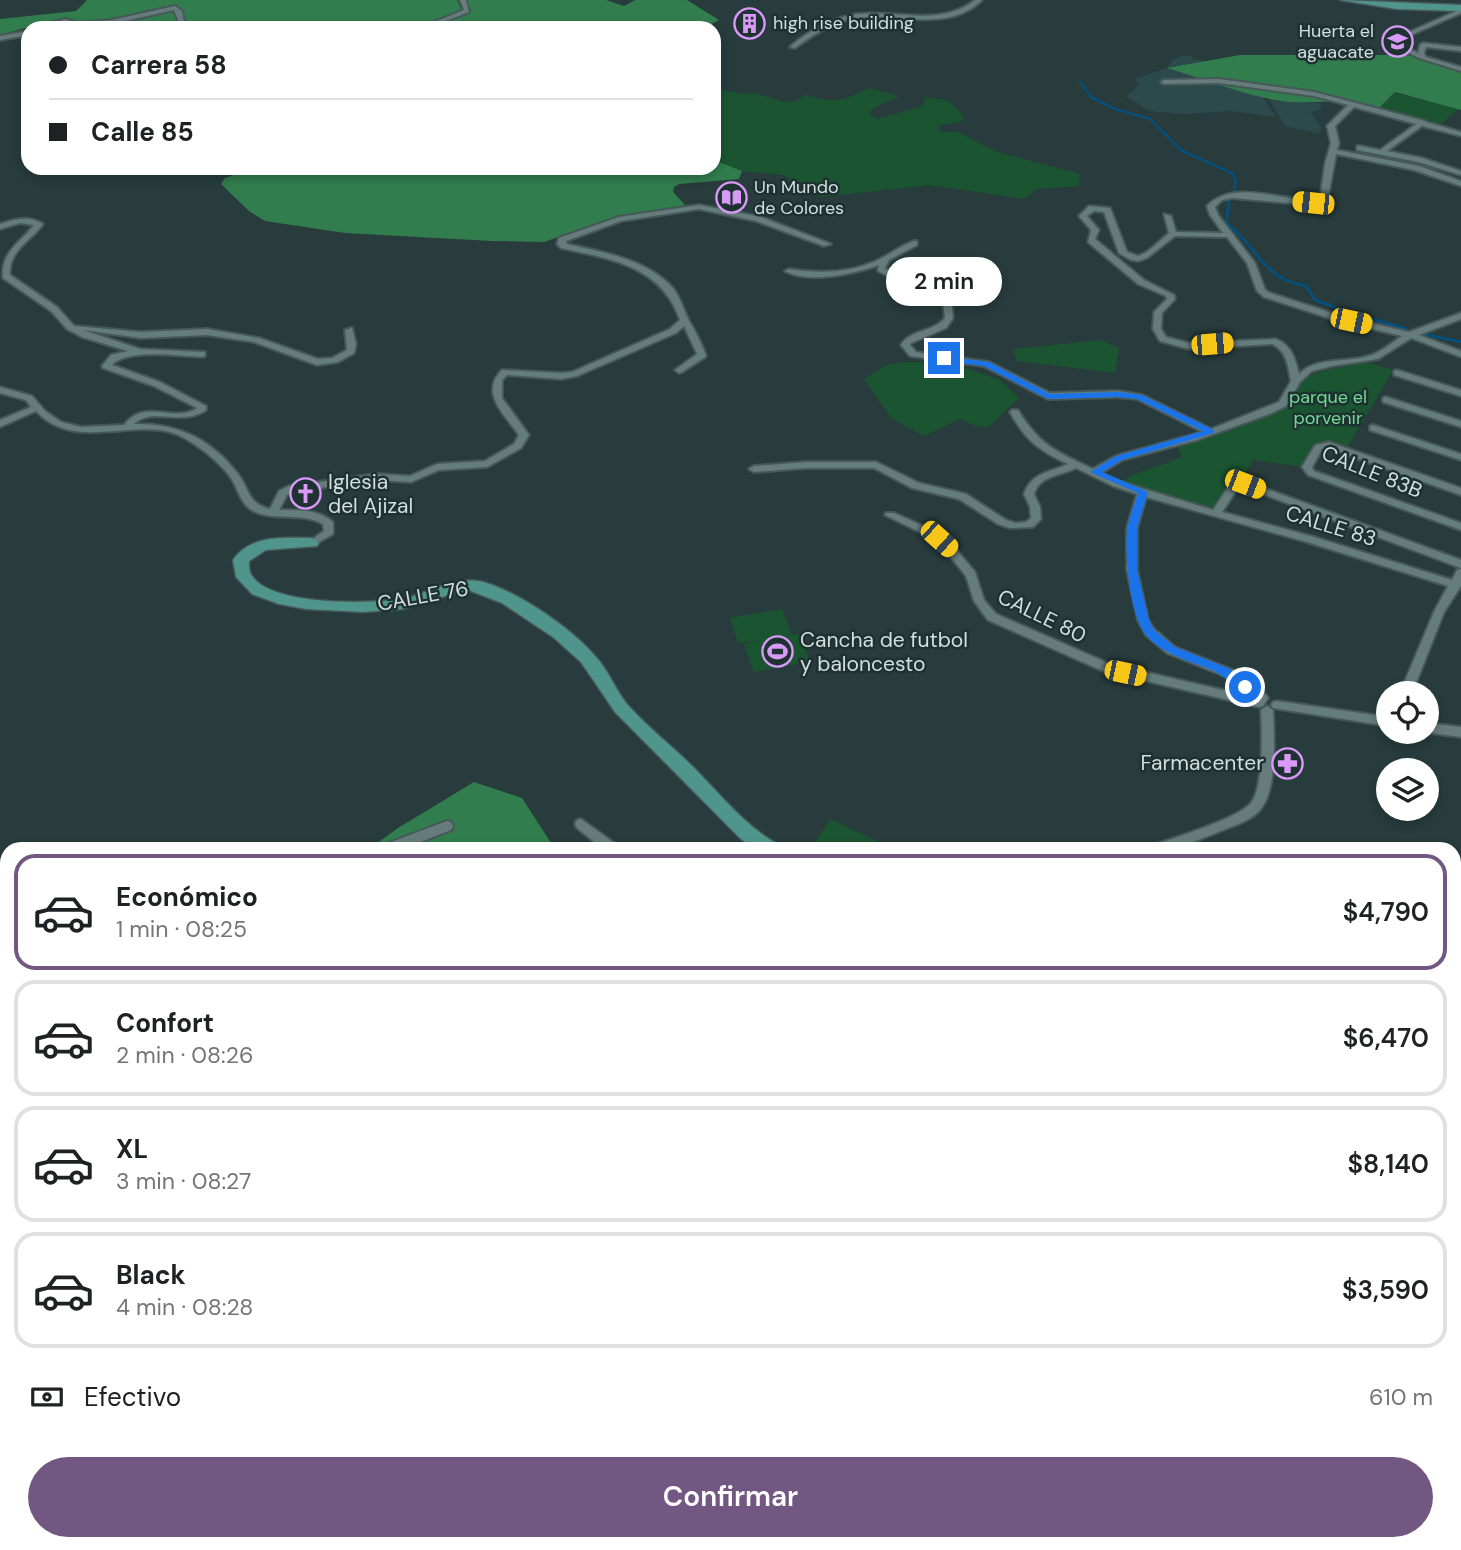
<!DOCTYPE html>
<html lang="es">
<head>
<meta charset="utf-8">
<style>
	:root { --surface:#fff; --page:#f6f6f6; --text:#202124; --muted:#757577; --line:#e0e0e0; --accent:#735783 }
	body { margin:0; font-family:"DM Sans",sans-serif; background:var(--page); color:var(--text); height:100vh; display:flex; flex-direction:column; font-size:26px; white-space:nowrap }
	* { box-sizing:border-box; margin:0 }
	p { font-size:23px; color:var(--muted) }
	.icon { flex:none; width:38px; height:38px; fill:none; stroke:currentColor; stroke-width:2; stroke-linecap:round; stroke-linejoin:round }
	.map { position:relative; flex:1; overflow:hidden }
	.side { position:absolute; left:0px; top:842px; width:1461px; height:709px; display:flex; flex-direction:column; background:var(--surface); border-radius:21px 21px 0 0; box-shadow:0 4px 10px #0003 }
	.side>* { flex:none }
	.top-card { position:absolute; left:21px; top:21px; width:700px; height:154px; border-radius:21px; box-shadow:0 4px 10px #0003; display:grid; align-content:center; height:154px; padding:0 28px; background:var(--surface) }
	.controls { position:absolute; left:1376px; top:681px; display:grid; gap:14px }
	.controls a { display:grid; place-items:center; width:63px; height:63px; border-radius:50%; background:var(--surface); box-shadow:0 4px 10px #0003; font-size:35px }
	.end { position:absolute; width:32px; height:32px; margin:-16px; border:9px solid #1a73e8; background:#fff; box-shadow:0 0 0 4px #fff }
	.from { border-radius:50% }
	.bubble { position:absolute; height:49px; border-radius:24px; background:var(--surface); box-shadow:0 4px 10px #0003; font-size:23px; font-weight:600; line-height:49px; text-align:center }
	.car { position:absolute; width:21px; height:42px; margin:-21px -10px; border-radius:9px; box-shadow:0 0 5px 2px #0007; background:linear-gradient(#f5c518 24%,#345 0 40%,#f5c518 0 76%,#345 0 86%,#f5c518 0) }
	.top-card b { display:flex; align-items:center; gap:24px; height:66px; font-size:26px }
	.top-card b+b { border-top:2px solid var(--line) }
	.top-card i { width:18px; height:18px; background:var(--text) }
	ul { padding:12px 0 0; list-style:none }
	li { display:flex; align-items:center; gap:21px; height:116px; margin:0 14px 10px; padding:0 14px; border:4px solid var(--line); border-radius:21px }
	li div { flex:1 }
	li b { display:block; font-size:26px }
	li em { font-style:normal; font-weight:600 }
	li.current { border-color:var(--accent) }
	li>.icon { width:63px; height:63px; stroke-width:1.5 }
	.pay { display:flex; align-items:center; gap:18px; height:77px; padding:0 28px; font-size:26px }
	.pay p { margin-inline-start:auto }
	.button { display:flex; gap:14px; margin-top:auto; padding:14px 28px }
	.button a { flex:1; height:80px; border-radius:42px; background:var(--accent); color:#fff; font-size:28px; font-weight:600; line-height:80px; text-align:center }
	.map>svg:first-child { display:block }
	.built { fill:#2c494b }
	.green { fill:#1b5430 }
	.forest { fill:#317d4d }
	.lines { fill:none; stroke-linecap:round; stroke-linejoin:round }
	.stream-far1 { stroke:#005284; stroke-width:2 }
	.stream { stroke:#005284; stroke-width:2.5 }
	.street-casing { stroke:#465858; stroke-width:4 }
	.secondary-casing { stroke:#465858; stroke-width:3 }
	.street { fill:#667c7c; fill-rule:evenodd }
	.secondary { fill:#50958c; fill-rule:evenodd }
	.route { fill:#1a73e8 }
	.labels { text-anchor:middle; dominant-baseline:central; stroke-width:5; stroke-linejoin:round; paint-order:stroke }
	.far-poi-label { font-size:18px; fill:#d3dfdf; stroke:#1e3232; text-anchor:start }
	.far-park-label { font-size:18px; fill:#74da95; stroke:#1e3232 }
	.street-label { font-size:21px; fill:#d3dfdf; stroke:#1e3232 }
	.poi-label { font-size:21px; fill:#d3dfdf; stroke:#1e3232; text-anchor:start }
</style>
</head>
<body>
<div class="map">
<svg width="1461" height="1550" viewBox="0 0 1461 1550">
	<rect width="100%" height="100%" fill="#283c3d"/>
	<!-- built -->
	<g class="built">
		<polygon points="1181,56 1192,56 1193,59 1216,63 1219,83 1257,87 1276,117 1231,111 1184,114 1149,111 1126,96 1138,86 1139,84 1135,79 1167,68 1173,60"/>
		<polygon points="1267,97 1280,101 1321,103 1321,109 1310,112 1322,127 1320,134 1285,126"/>
	</g>
	<!-- green -->
	<g class="green">
		<path d="M 714,88 L 744,94 L 755,93 L 784,102 L 796,101 L 806,95 C 836,104 842,101 869,88 L 899,96 L 872,109 L 869,115 L 877,119 L 920,107 L 925,102 L 924,98 C 944,98 953,101 964,118 L 960,122 L 940,125 L 938,129 L 941,132 L 958,132 L 997,152 L 1080,174 L 1079,186 L 1037,189 L 1024,199 L 929,185 L 822,197 L 783,175 L 742,171 L 714,160 Z"/>
		<polygon points="1395,93 1459,109 1439,125 1416,118 1413,120 1376,111"/>
		<polygon points="1100,340 1119,348 1115,373 1017,361 1013,349"/>
		<polygon points="907,362 949,363 998,379 1019,398 989,426 977,427 960,419 924,436 891,418 864,379 886,365"/>
		<polygon points="1366,362 1393,370 1348,446 1334,442 1310,468 1253,460 1241,480 1237,479 1210,509 1168,500 1122,482 1130,476 1182,457 1178,446 1231,429 1287,405 1298,379 1330,369"/>
		<polygon points="782,609 792,635 799,634 810,661 754,672 744,644 761,640 738,643 730,618"/>
		<polygon points="831,819 885,845 883,849 818,849 812,846"/>
	</g>
	<!-- forest -->
	<g class="forest">
		<polygon points="87,0 457,0 462,11 418,28 102,28 114,23 54,20 0,35 0,19 76,11"/>
		<polygon points="466,0 606,0 624,6 635,0 687,0 719,20 704,28 426,28 469,14 471,10"/>
		<path d="M 1240,55 L 1408,55 L 1461,72 L 1461,110 L 1395,92 L 1376,111 C 1347,94 1313,106 1281,101 C 1243,95 1204,79 1167,68 Z"/>
		<polygon points="714,160 742,171 739,179 679,184 674,187 673,192 685,205 603,221 544,242 492,241 345,233 265,221 249,211 221,184 225,178 254,168 714,168"/>
		<polygon points="474,782 522,798 555,849 369,849 398,828"/>
	</g>
	<g class="lines">
		<!-- stream-far1 -->
		<polyline class="stream-far1" points="1080,82 1091,97 1115,109 1150,119 1182,151 1232,173 1236,181 1234,189"/>
		<!-- stream -->
		<g class="stream">
			<polyline points="1234,191 1235,187"/>
			<path d="M 1229,202 L 1226,223 C 1248,238 1260,267 1284,279 C 1291,283 1299,284 1306,286 L 1315,300 L 1337,308"/>
			<polyline points="1357,315 1407,329"/>
			<polyline points="1423,334 1461,342"/>
		</g>
		<defs>
			<g id="street">
				<polygon points="460,0 466,0 469,12 428,28 419,28 464,10"/>
				<path d="M 975,0 L 982,0 C 948,33 899,13 858,18 C 835,20 813,35 795,48 L 790,47 C 808,31 834,17 858,14 C 898,10 941,27 975,0 Z"/>
				<polygon points="175,6 182,11 184,21 195,28 187,28 179,23 174,10 112,24 78,27 65,23 48,28 38,28 65,19 78,23 112,20"/>
				<polygon points="1461,9 1461,13 1395,42 1418,53 1420,45 1423,43 1461,47 1461,51 1426,47 1424,53 1426,57 1461,67 1461,71 1419,58 1387,42"/>
				<polygon points="28,31 28,35 0,40 0,36"/>
				<path d="M 1219,79 L 1314,92 L 1425,121 L 1426,122 L 1461,132 L 1461,136 L 1422,126 L 1387,151 L 1422,158 L 1461,171 L 1461,175 L 1418,162 L 1357,150 L 1357,146 L 1360,146 L 1380,150 L 1416,124 L 1354,107 L 1335,126 L 1339,143 L 1337,150 L 1419,166 L 1461,181 L 1461,186 L 1414,170 L 1336,154 L 1327,203 L 1312,205 L 1232,198 L 1222,200 L 1215,207 L 1218,215 L 1255,263 L 1265,290 L 1270,293 L 1341,316 L 1409,332 L 1461,313 L 1461,319 L 1419,335 L 1461,351 L 1461,357 L 1411,338 L 1378,359 L 1332,366 L 1312,371 L 1300,382 L 1286,406 L 1272,413 L 1197,440 L 1122,460 L 1101,473 L 1121,482 L 1213,510 L 1231,483 L 1245,481 L 1461,560 L 1461,568 L 1244,487 L 1238,488 L 1222,512 L 1314,537 L 1452,580 L 1457,570 L 1461,569 L 1461,586 L 1444,612 L 1412,693 L 1400,693 L 1434,612 L 1448,586 L 1307,542 L 1146,497 L 1137,528 L 1137,570 L 1148,620 L 1154,629 L 1175,647 L 1235,671 L 1266,695 L 1268,698 L 1263,706 L 1259,707 L 1103,671 L 988,620 L 974,601 L 966,576 L 946,551 L 924,534 L 885,515 L 886,513 L 894,513 L 932,530 L 954,547 L 975,572 L 984,600 L 996,614 L 1110,664 L 1253,697 L 1227,677 L 1167,653 L 1146,635 L 1138,620 L 1127,570 L 1127,528 L 1137,494 L 1113,486 L 1076,468 C 1060,476 1040,475 1034,494 L 1040,507 L 1041,519 L 1033,527 L 1010,528 L 998,524 L 959,499 L 912,488 L 874,468 L 806,468 L 754,472 L 749,469 L 754,466 L 806,462 L 876,462 L 919,483 L 966,494 L 1006,520 L 1015,523 L 1026,522 L 1031,518 L 1030,507 L 1024,494 C 1032,472 1049,473 1068,464 C 1039,450 1026,441 1010,412 L 1012,410 L 1018,410 C 1040,446 1057,452 1093,469 L 1116,456 L 1203,432 L 1137,399 L 1118,397 L 1048,399 L 984,366 L 910,356 L 901,345 C 909,330 934,332 945,318 L 941,282 L 952,270 L 905,270 L 886,275 L 878,271 L 879,265 C 853,274 809,284 785,271 L 789,269 C 820,274 852,273 880,259 C 892,253 902,245 914,241 L 917,241 L 917,245 L 889,260 L 885,268 L 887,270 L 905,266 L 959,265 L 963,267 L 949,282 L 953,318 L 946,328 L 911,343 L 910,345 L 916,352 L 989,362 L 1050,393 L 1118,391 L 1142,395 L 1211,429 L 1279,402 L 1291,381 C 1288,366 1287,351 1272,344 L 1189,349 L 1160,341 L 1153,329 L 1154,312 L 1167,299 L 1166,296 L 1138,284 L 1088,242 L 1091,230 L 1079,216 L 1089,206 L 1110,208 L 1127,252 L 1138,256 L 1147,252 L 1169,233 L 1164,214 L 1171,216 L 1176,232 L 1223,233 L 1210,215 L 1207,206 C 1236,177 1285,204 1320,199 L 1325,164 L 1331,143 L 1327,126 L 1348,105 L 1314,96 L 1219,83 L 1164,84 L 1161,82 L 1164,80 ZM 1094,211 L 1104,212 L 1119,253 L 1131,260 L 1138,261 L 1147,258 L 1175,236 L 1227,237 L 1247,263 L 1257,291 L 1264,297 L 1335,320 L 1402,336 C 1393,342 1384,350 1374,354 C 1350,364 1319,355 1299,374 C 1295,358 1291,345 1276,339 L 1189,343 L 1166,337 L 1161,329 L 1162,313 L 1175,299 L 1174,295 L 1144,280 L 1095,239 L 1099,230 L 1087,216 Z"/>
				<path d="M 699,205 L 761,217 L 831,244 L 824,246 L 756,221 L 699,209 L 621,221 L 566,241 L 567,244 C 602,252 646,259 672,287 C 681,298 683,309 689,321 C 696,332 701,343 706,355 L 705,357 L 682,372 L 679,373 L 675,370 L 697,354 L 684,326 L 676,333 L 577,376 L 561,379 L 507,375 L 502,380 L 502,398 L 529,435 L 521,448 L 487,467 L 439,470 L 411,482 L 376,480 L 292,492 L 287,495 L 279,510 C 298,510 318,509 333,522 L 333,534 L 312,546 L 307,543 L 324,531 L 323,524 C 301,511 272,523 250,509 C 241,502 238,491 233,481 C 223,464 190,437 170,432 C 126,421 72,450 36,411 L 0,427 L 0,420 L 31,407 L 26,400 L 0,393 L 0,387 L 32,396 L 45,411 L 61,422 L 81,427 L 124,425 C 145,397 174,424 197,408 L 154,386 L 103,368 L 102,366 L 111,355 L 128,351 L 82,337 L 67,329 L 51,311 L 3,278 C 0,252 21,242 34,225 L 20,223 L 0,229 L 0,224 C 15,219 30,215 43,224 C 30,242 8,251 10,275 L 57,307 L 74,326 L 141,332 L 207,329 L 259,338 L 318,359 L 332,358 L 347,350 L 345,330 L 352,328 L 356,344 L 354,353 L 338,362 L 317,365 L 254,342 L 207,335 L 141,338 L 83,330 L 140,349 L 205,352 L 205,356 L 202,357 C 180,356 127,348 112,365 L 160,382 L 206,406 L 206,410 C 183,427 152,406 134,424 C 178,423 211,439 238,474 C 250,490 247,503 270,509 L 279,491 L 289,486 L 376,474 L 410,476 L 437,464 L 485,461 L 514,444 L 519,435 C 505,415 479,393 502,370 L 561,373 L 572,372 L 670,329 L 680,320 C 662,266 611,259 561,248 L 557,244 L 559,238 L 619,217 Z"/>
				<polygon points="1397,370 1461,390 1461,396 1394,375 1394,371"/>
				<polygon points="1386,397 1461,421 1461,427 1383,402 1383,398"/>
				<polygon points="1373,425 1461,454 1461,460 1370,430 1370,426"/>
				<polygon points="1329,442 1461,488 1461,495 1328,448 1322,449 1312,467 1314,471 1461,523 1461,530 1308,475 1302,467 1314,447 1316,445"/>
				<polygon points="1277,701 1388,717 1388,726 1273,708 1271,705 1273,702"/>
				<path d="M 1267,706 L 1273,710 C 1274,736 1278,791 1259,811 C 1249,822 1229,827 1216,833 C 1193,842 1179,849 1154,849 L 1155,845 C 1178,836 1237,819 1251,803 C 1264,787 1262,730 1261,710 Z"/>
				<polygon points="1426,723 1461,727 1461,737 1423,732 1426,732"/>
				<polygon points="581,819 617,845 618,849 603,849 577,828 575,824 577,820"/>
				<polygon points="447,821 451,822 453,826 451,830 403,849 382,849 383,845"/>
				<polygon points="1461,1421 1461,1449 1454,1453 1454,1425"/>
				<polygon points="228,1544 255,1544 257,1550 230,1550"/>
				<polygon points="424,1544 443,1544 441,1550 422,1550"/>
				<polygon points="1030,1544 1050,1544 1048,1550 1028,1550"/>
				<polygon points="1392,1544 1411,1544 1409,1550 1390,1550"/>
			</g>
			<g id="secondary">
				<polygon points="1340,0 1461,5 1461,11 1397,9"/>
				<path d="M 312,538 L 319,543 L 317,546 L 266,550 L 249,561 C 249,566 249,573 252,576 C 272,606 368,604 400,599 C 428,595 453,575 483,582 C 521,593 576,631 600,662 C 610,675 616,690 626,703 C 644,724 667,742 688,762 C 717,790 741,823 777,844 L 780,849 L 755,849 L 741,839 L 615,712 L 581,662 L 553,637 L 502,603 L 471,591 L 452,594 L 403,609 L 363,612 L 306,609 L 279,604 L 252,594 L 236,577 L 233,560 C 251,534 284,538 312,538 Z"/>
				<polygon points="1454,1233 1461,1235 1461,1257 1454,1256"/>
			</g>
		</defs>
		<!-- street casing -->
		<use href="#street" class="street-casing"/>
		<!-- secondary casing -->
		<use href="#secondary" class="secondary-casing"/>
		<!-- street -->
		<use href="#street" class="street"/>
		<!-- secondary -->
		<use href="#secondary" class="secondary"/>
	</g>
	<!-- route -->
	<path class="route" d="M 941,356 L 989,362 L 1050,394 L 1118,392 L 1142,395 L 1214,430 L 1214,433 L 1122,460 L 1102,472 L 1148,492 L 1137,528 L 1137,570 L 1149,620 L 1154,630 L 1175,647 L 1230,669 L 1249,684 L 1249,689 C 1237,691 1224,675 1212,670 C 1190,661 1162,654 1146,635 C 1129,614 1125,555 1127,530 C 1129,518 1134,505 1138,493 L 1090,472 L 1116,456 L 1203,431 L 1137,399 L 1118,397 L 1048,399 L 984,366 L 944,361 Z"/>
	<!-- icons -->
	<defs>
		<symbol id="building-ring" viewBox="-11 -11 22 22"><circle r="9.5" fill="#1e3232" stroke="#d99af7" stroke-width="1.5"/><path d="M-4-6H4V6H1V3H-1V6H-4ZM-2.5-4.3h1.7v1.8h-1.7ZM.8-4.3h1.7v1.8H.8ZM-2.5-1h1.7V.8h-1.7ZM.8-1h1.7V.8H.8Z" fill="#d99af7"/></symbol>
		<symbol id="school-ring" viewBox="-11 -11 22 22"><circle r="9.5" fill="#1e3232" stroke="#d99af7" stroke-width="1.5"/><path d="M0-5L7-2L0 1L-7-2ZM-4 1L0 2.5L4 1V4Q0 6-4 4Z" fill="#d99af7"/></symbol>
		<symbol id="library-ring" viewBox="-11 -11 22 22"><circle r="9.5" fill="#1e3232" stroke="#d99af7" stroke-width="1.5"/><path d="M-6-4Q-3-5.5-.7-3.5V5Q-3 3-6 4ZM6-4Q3-5.5 .7-3.5V5Q3 3 6 4Z" fill="#d99af7"/></symbol>
		<symbol id="church-ring" viewBox="-11 -11 22 22"><circle r="9.5" fill="#1e3232" stroke="#d99af7" stroke-width="1.5"/><path d="M-1.2-6h2.4v3.5h3.3v2.4h-3.3V6h-2.4V-.1h-3.3v-2.4h3.3Z" fill="#d99af7"/></symbol>
		<symbol id="stadium-ring" viewBox="-11 -11 22 22"><circle r="9.5" fill="#1e3232" stroke="#d99af7" stroke-width="1.5"/><path d="M0-5a6.5 5 0 1 0 0 10a6.5 5 0 1 0 0-10ZM-3.5-1.8h7v3.6h-7Z" fill="#d99af7"/></symbol>
		<symbol id="pharmacy-ring" viewBox="-11 -11 22 22"><circle r="9.5" fill="#1e3232" stroke="#d99af7" stroke-width="1.5"/><path d="M-2-6h4v4h4v4h-4v4h-4v-4h-4v-4h4Z" fill="#d99af7"/></symbol>
	</defs>
	<g fill-rule="evenodd">
		<use href="#building-ring" x="732" y="6" width="35" height="35"/>
		<use href="#school-ring" x="1380" y="24" width="35" height="35"/>
		<use href="#library-ring" x="714" y="180" width="35" height="35"/>
		<use href="#church-ring" x="288" y="476" width="35" height="35"/>
		<use href="#stadium-ring" x="760" y="634" width="35" height="35"/>
		<use href="#pharmacy-ring" x="1270" y="746" width="35" height="35"/>
	</g>
	<g class="labels">
		<!-- far-poi labels -->
		<g class="far-poi-label">
			<text x="773" y="23">high rise building</text>
			<text x="1374" y="31" text-anchor="end">Huerta el<tspan x="1374" dy="21">aguacate</tspan></text>
			<text x="754" y="187">Un Mundo<tspan x="754" dy="21">de Colores</tspan></text>
		</g>
		<!-- far-park labels -->
		<g class="far-park-label">
			<text x="1328" y="397">parque el<tspan x="1328" dy="21">porvenir</tspan></text>
		</g>
		<!-- street labels -->
		<g class="street-label">
			<text transform="translate(1372 472) rotate(22)">CALLE 83B</text>
			<text transform="translate(1331 526) rotate(17)">CALLE 83</text>
			<text transform="translate(423 596) rotate(-10)">CALLE 76</text>
			<text transform="translate(1042 616) rotate(26)">CALLE 80</text>
		</g>
		<!-- poi labels -->
		<g class="poi-label">
			<text x="328" y="482">Iglesia<tspan x="328" dy="24">del Ajizal</tspan></text>
			<text x="800" y="640">Cancha de futbol<tspan x="800" dy="24">y baloncesto</tspan></text>
			<text x="1264" y="763" text-anchor="end">Farmacenter</text>
		</g>
	</g>
</svg>
<div class="controls">
<a><svg class="icon" aria-label="locate" viewBox="0 0 24 24"><circle cx="12" cy="12" r="6"/><path d="M12 2v4M12 18v4M2 12h4M18 12h4"/></svg></a>
<a><svg class="icon" aria-label="layers" viewBox="0 0 24 24"><path d="M12 4l9 5-9 5-9-5zM3 14l9 5 9-5"/></svg></a>
</div>
<i class="end from" style="left:1245px;top:687px"></i>
<i class="end" style="left:944px;top:358px"></i>
<div class="bubble" style="left:886px;top:257px;width:116px">2 min</div>
<i class="car" style="left:1313px;top:203px;rotate:276deg"></i>
<i class="car" style="left:1351px;top:321px;rotate:102deg"></i>
<i class="car" style="left:1212px;top:344px;rotate:85deg"></i>
<i class="car" style="left:1245px;top:484px;rotate:111deg"></i>
<i class="car" style="left:939px;top:539px;rotate:132deg"></i>
<i class="car" style="left:1125px;top:673px;rotate:102deg"></i>
<div class="top-card">
<b><i class="from"></i>Carrera 58</b>
<b><i></i>Calle 85</b>
</div>
<section class="side">
<ul>
<li class="current"><svg class="icon" aria-label="car" viewBox="0 0 24 24"><path d="M5 17H2v-5l4-1 3-4h7l3 4 3 1v5h-3M9 17h6M6 11h13"/><circle cx="7" cy="17" r="2"/><circle cx="17" cy="17" r="2"/></svg><div><b>Económico</b><p>1 min · 08:25</p></div><em>$4,790</em></li>
<li><svg class="icon" aria-label="car" viewBox="0 0 24 24"><path d="M5 17H2v-5l4-1 3-4h7l3 4 3 1v5h-3M9 17h6M6 11h13"/><circle cx="7" cy="17" r="2"/><circle cx="17" cy="17" r="2"/></svg><div><b>Confort</b><p>2 min · 08:26</p></div><em>$6,470</em></li>
<li><svg class="icon" aria-label="car" viewBox="0 0 24 24"><path d="M5 17H2v-5l4-1 3-4h7l3 4 3 1v5h-3M9 17h6M6 11h13"/><circle cx="7" cy="17" r="2"/><circle cx="17" cy="17" r="2"/></svg><div><b>XL</b><p>3 min · 08:27</p></div><em>$8,140</em></li>
<li><svg class="icon" aria-label="car" viewBox="0 0 24 24"><path d="M5 17H2v-5l4-1 3-4h7l3 4 3 1v5h-3M9 17h6M6 11h13"/><circle cx="7" cy="17" r="2"/><circle cx="17" cy="17" r="2"/></svg><div><b>Black</b><p>4 min · 08:28</p></div><em>$3,590</em></li>
</ul>
<div class="pay"><svg class="icon" aria-label="cash" viewBox="0 0 24 24"><path d="M3 7h18v10H3z"/><circle cx="12" cy="12" r="2"/></svg>Efectivo<p>610 m</p></div>
<div class="button"><a>Confirmar</a></div>
</section>
</div>
</body>
</html>
